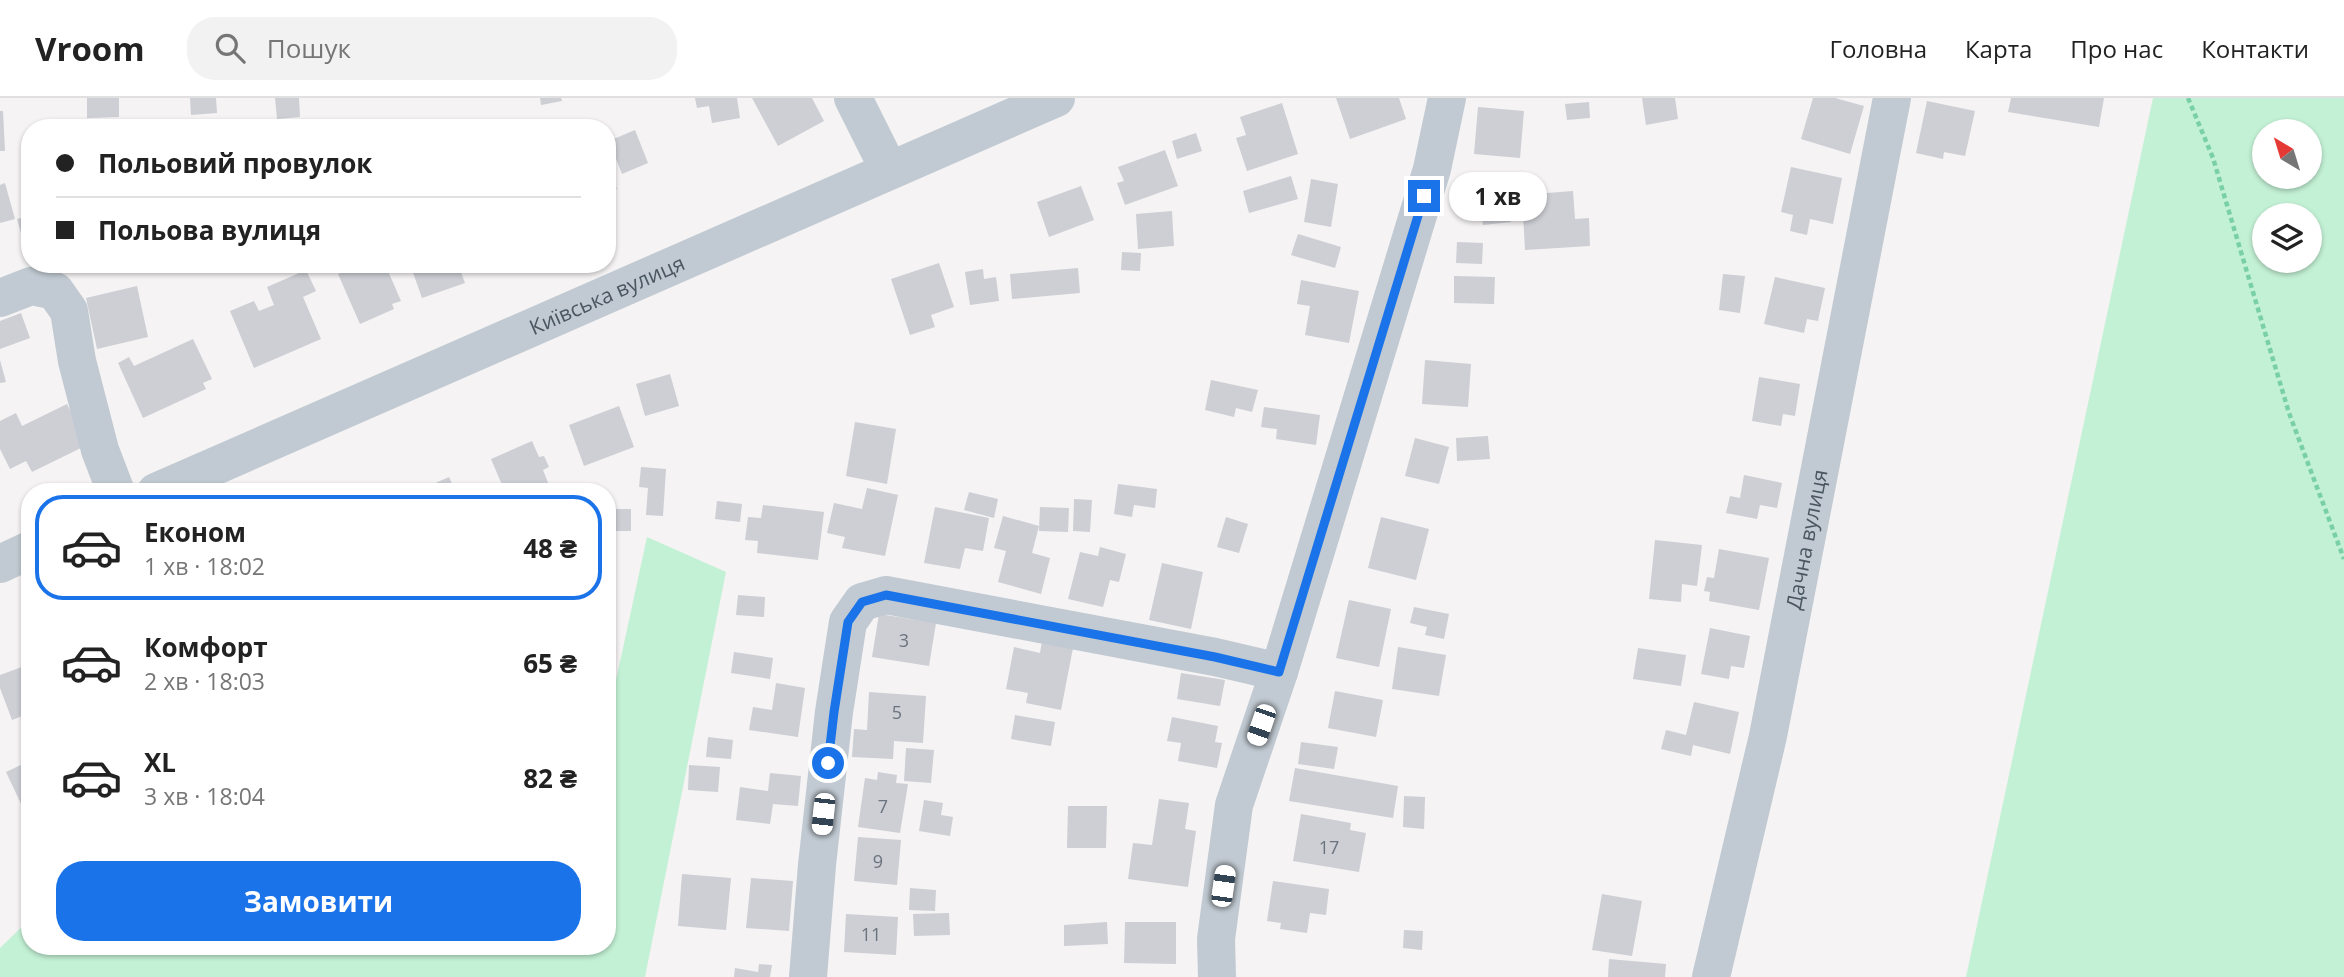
<!DOCTYPE html>
<html lang="uk">
<head>
<meta charset="utf-8">
<style>
	:root { --surface:#fff; --page:#f2f2f2; --text:#222; --muted:#767676; --line:#e0e0e0; --accent:#1a73e8 }
	body { margin:0; font-family:"Open Sans",sans-serif; background:var(--page); color:var(--text); height:100vh; display:flex; flex-direction:column; font-size:26px; white-space:nowrap }
	* { box-sizing:border-box; margin:0 }
	p { font-size:23px; color:var(--muted) }
	.icon { flex:none; width:38px; height:38px; fill:none; stroke:currentColor; stroke-width:2; stroke-linecap:round; stroke-linejoin:round }
	.map { position:relative; flex:1; overflow:hidden }
	.drawer { position:absolute; left:21px; top:385px; width:595px; height:472px; display:flex; flex-direction:column; background:var(--surface); border-radius:28px; box-shadow:0 2px 5px #0004 }
	.drawer>* { flex:none }
	.hud { position:absolute; left:21px; top:21px; width:595px; height:154px; border-radius:28px; box-shadow:0 2px 5px #0004; display:grid; align-content:center; height:154px; padding:0 35px; background:var(--surface) }
	.needle { width:46px; rotate:322deg }
	.fabs { position:absolute; left:2252px; top:21px; display:grid; gap:14px }
	.fabs a { display:grid; place-items:center; width:70px; height:70px; border-radius:50%; background:var(--surface); box-shadow:0 2px 5px #0004; font-size:35px }
	.end { position:absolute; width:32px; height:32px; margin:-16px; border:9px solid #1a73e8; background:#fff; box-shadow:0 0 0 4px #fff }
	.from { border-radius:50% }
	.bubble { position:absolute; height:49px; border-radius:24px; background:var(--surface); box-shadow:0 2px 5px #0004; font-size:23px; font-weight:700; line-height:49px; text-align:center }
	.car { position:absolute; width:21px; height:42px; margin:-21px -10px; border-radius:9px; box-shadow:0 0 5px 2px #0007; background:linear-gradient(#fff 24%,#345 0 40%,#fff 0 76%,#345 0 86%,#fff 0) }
	.hud b { display:flex; align-items:center; gap:24px; height:66px; font-size:26px }
	.hud b+b { border-top:2px solid var(--line) }
	.hud i { width:18px; height:18px; background:var(--text) }
	ul { padding:12px 0 0; list-style:none }
	li { display:flex; align-items:center; gap:21px; height:105px; margin:0 14px 10px; padding:0 21px; border:4px solid transparent; border-radius:28px }
	li div { flex:1 }
	li b { display:block; font-size:26px }
	li em { font-style:normal; font-weight:700 }
	li.selected { border-color:var(--accent) }
	li>.icon { width:63px; height:63px; stroke-width:1.5 }
	.button { display:flex; gap:14px; margin-top:auto; padding:14px 35px }
	.button a { flex:1; height:80px; border-radius:28px; background:var(--accent); color:#fff; font-size:28px; font-weight:700; line-height:80px; text-align:center }
	header { display:flex; align-items:center; gap:42px; box-sizing:border-box; height:98px; padding:0 35px; background:var(--surface); border-bottom:2px solid var(--line) }
	header strong { font-size:33px }
	nav { display:flex; gap:38px; margin-inline-start:auto; font-size:24px }
	.search { width:490px; height:63px; background:var(--page); display:flex; align-items:center; gap:18px; box-sizing:border-box; padding:0 24px; border-radius:28px; color:var(--muted); font-size:26px }
	.map>svg:first-child { display:block }
	.green { fill:#c3f1d5; fill-rule:evenodd }
	.building { fill:#cdcfd5 }
	.lines { fill:none; stroke-linecap:round; stroke-linejoin:round }
	.path { stroke:#7ad0a6; stroke-width:4.5; stroke-dasharray:5 3.5; stroke-linecap:butt }
	.minor { stroke:#c1cad2; stroke-width:38 }
	.route { stroke:#1a73e8; stroke-width:9 }
	.labels { text-anchor:middle; dominant-baseline:central; stroke-width:7; stroke-linejoin:round; paint-order:stroke }
	.number-label { font-size:18px; fill:#6b747e }
	.street-label { font-size:21px; fill:#4a5661; stroke:#fff }
</style>
</head>
<body>
<header>
<strong>Vroom</strong>
<div class="search"><svg class="icon" aria-label="search" viewBox="0 0 24 24"><circle cx="10" cy="10" r="6"/><path d="M15 15l6 6"/></svg>Пошук</div>
<nav><a>Головна</a><a>Карта</a><a>Про нас</a><a>Контакти</a></nav>
</header>
<div class="map">
<svg width="2344" height="879" viewBox="0 0 2344 879">
	<rect width="100%" height="100%" fill="#f5f3f3"/>
	<!-- green -->
	<g class="green">
		<path d="M 2153,0 L 2344,0 L 2344,879 L 1966,879 ZM 2264,33 L 2310,33 L 2310,79 L 2264,79 ZM 2264,117 L 2310,117 L 2310,163 L 2264,163 Z"/>
		<polygon points="647,439 726,474 645,879 0,879 0,850 30,821 30,849 607,849 607,624"/>
	</g>
	<!-- building -->
	<g class="building">
		<polygon points="87,0 119,0 119,19 87,20"/>
		<polygon points="190,0 216,0 217,15 191,17"/>
		<polygon points="275,0 299,0 300,19 277,21"/>
		<polygon points="540,0 561,0 562,3 541,7"/>
		<polygon points="695,0 737,0 740,20 712,25 709,8 697,10"/>
		<polygon points="752,0 812,0 824,23 778,48"/>
		<polygon points="1336,0 1399,0 1406,21 1350,41"/>
		<polygon points="1642,0 1675,0 1678,21 1646,27"/>
		<polygon points="1813,0 1835,0 1864,8 1850,56 1801,41"/>
		<polygon points="2011,0 2104,0 2099,29 2008,14"/>
		<polygon points="1927,3 1975,13 1965,58 1944,54 1943,61 1916,55"/>
		<polygon points="1589,4 1590,20 1567,22 1565,6"/>
		<polygon points="1282,5 1298,56 1247,73 1236,40 1246,37 1240,19"/>
		<polygon points="1478,9 1524,13 1520,60 1474,56"/>
		<polygon points="0,13 3,13 5,53 0,53"/>
		<polygon points="635,32 648,65 622,76 609,43"/>
		<polygon points="1196,35 1202,53 1177,61 1172,43"/>
		<polygon points="1165,52 1178,88 1125,107 1117,85 1124,83 1118,69"/>
		<polygon points="607,68 617,91 607,95"/>
		<polygon points="1791,69 1842,80 1833,126 1810,121 1807,137 1790,133 1793,117 1781,114"/>
		<polygon points="1291,78 1298,101 1249,115 1243,93"/>
		<polygon points="1311,81 1338,86 1331,129 1304,124"/>
		<polygon points="5,85 15,121 0,125 0,87"/>
		<polygon points="1081,88 1094,122 1049,139 1037,104"/>
		<polygon points="1508,89 1511,124 1483,127 1479,92"/>
		<polygon points="1573,93 1575,121 1589,120 1590,148 1525,152 1522,97"/>
		<polygon points="1172,113 1174,148 1138,151 1136,116"/>
		<polygon points="30,118 30,162 29,162 17,121"/>
		<polygon points="1298,136 1341,149 1335,170 1291,157"/>
		<polygon points="1457,144 1483,145 1482,166 1456,165"/>
		<polygon points="1122,154 1141,155 1140,173 1121,172"/>
		<polygon points="939,165 954,209 931,217 935,229 910,237 891,181"/>
		<polygon points="361,166 385,166 401,203 392,206 394,211 360,226 338,176"/>
		<polygon points="410,166 458,166 465,185 422,200"/>
		<polygon points="1078,170 1080,195 1012,201 1010,176"/>
		<polygon points="983,171 984,181 996,179 999,203 970,207 965,174"/>
		<polygon points="306,172 316,193 303,199 321,241 254,270 230,213 254,203 259,213 274,207 267,189"/>
		<polygon points="1723,176 1745,178 1740,215 1719,212"/>
		<polygon points="1454,178 1495,179 1494,206 1454,205"/>
		<polygon points="1775,179 1825,190 1818,223 1807,221 1804,235 1764,226"/>
		<polygon points="1301,182 1359,193 1349,245 1305,237 1310,208 1297,206"/>
		<polygon points="137,188 148,239 97,251 86,200"/>
		<polygon points="21,215 30,240 0,251 0,223"/>
		<polygon points="193,241 212,281 203,285 206,291 143,320 118,265 129,259 134,268"/>
		<polygon points="0,262 6,284 0,285"/>
		<polygon points="1425,262 1471,266 1468,309 1422,306"/>
		<polygon points="670,276 679,308 645,318 636,286"/>
		<polygon points="1759,279 1800,286 1795,318 1783,316 1781,328 1752,323"/>
		<polygon points="1211,282 1258,292 1252,314 1236,310 1234,319 1205,312"/>
		<polygon points="67,306 87,347 32,374 26,363 10,371 0,351 0,323 16,315 22,328"/>
		<polygon points="619,308 634,349 584,368 569,327"/>
		<polygon points="1264,309 1320,317 1316,347 1276,341 1277,331 1261,329"/>
		<polygon points="855,324 896,331 887,386 846,378"/>
		<polygon points="1488,338 1490,361 1457,363 1456,340"/>
		<polygon points="1415,340 1449,349 1439,386 1405,378"/>
		<polygon points="532,343 539,359 544,358 549,369 543,372 549,387 533,394 505,394 491,361"/>
		<polygon points="641,369 666,371 663,418 646,417 648,390 639,389"/>
		<polygon points="1744,377 1782,385 1777,410 1760,407 1757,421 1726,415 1730,398 1740,400"/>
		<polygon points="449,379 456,394 415,394"/>
		<polygon points="1118,386 1157,391 1155,410 1134,407 1132,419 1114,416"/>
		<polygon points="867,390 898,397 885,458 842,450 845,439 827,435 834,405 862,411"/>
		<polygon points="969,394 998,401 994,420 964,412"/>
		<polygon points="1074,401 1092,402 1090,434 1073,433"/>
		<polygon points="717,403 742,406 740,424 715,421"/>
		<polygon points="763,407 824,414 818,462 757,455 758,443 745,442 748,419 761,420"/>
		<polygon points="935,409 989,420 983,453 965,450 960,471 924,465"/>
		<polygon points="1040,409 1069,410 1068,434 1039,433"/>
		<rect x="607" y="411" width="24" height="22"/>
		<polygon points="1003,418 1039,428 1032,455 1050,460 1041,496 998,484 1006,453 994,450"/>
		<polygon points="1226,419 1248,426 1239,455 1217,449"/>
		<polygon points="1381,419 1429,431 1416,482 1368,470"/>
		<polygon points="1655,442 1702,447 1697,488 1682,486 1681,504 1649,501"/>
		<polygon points="1100,449 1126,456 1119,484 1110,482 1103,509 1068,501 1080,454 1098,458"/>
		<polygon points="1719,451 1769,460 1759,512 1709,503 1710,494 1704,493 1707,479 1714,480"/>
		<polygon points="1162,465 1203,474 1191,531 1149,522"/>
		<polygon points="738,497 765,499 764,519 736,517"/>
		<polygon points="1349,502 1391,511 1379,569 1336,560"/>
		<polygon points="1414,509 1449,516 1444,541 1425,537 1427,529 1410,525"/>
		<polygon points="879,516 936,525 929,568 872,559"/>
		<polygon points="1710,530 1750,538 1744,570 1731,568 1729,581 1701,576"/>
		<polygon points="1042,543 1073,550 1061,612 1026,605 1028,595 1006,591 1014,549 1040,555"/>
		<polygon points="1398,549 1446,557 1439,598 1392,591"/>
		<polygon points="1638,550 1686,557 1681,588 1633,581"/>
		<polygon points="734,554 773,560 770,581 731,575"/>
		<polygon points="30,566 30,615 12,622 0,590 0,577"/>
		<polygon points="1181,575 1225,582 1220,608 1177,601"/>
		<polygon points="776,585 805,590 798,639 749,632 753,609 772,612"/>
		<polygon points="1335,593 1383,602 1376,639 1328,630"/>
		<polygon points="869,594 926,598 923,645 894,643 893,661 852,659 854,631 867,632"/>
		<polygon points="1694,604 1739,614 1730,656 1693,647 1691,658 1661,651 1666,632 1686,637"/>
		<polygon points="1015,617 1055,624 1051,648 1011,641"/>
		<polygon points="1172,619 1218,628 1215,644 1222,645 1217,670 1178,663 1181,645 1167,643"/>
		<polygon points="708,639 733,642 731,661 706,659"/>
		<polygon points="1301,644 1338,649 1334,671 1298,666"/>
		<polygon points="906,650 934,652 931,685 904,683"/>
		<polygon points="23,666 30,680 30,706 23,710 6,674"/>
		<polygon points="689,667 720,669 718,694 688,692"/>
		<polygon points="1295,670 1398,688 1393,720 1289,703"/>
		<polygon points="878,674 897,677 896,685 908,686 900,735 858,729 865,680 877,682"/>
		<polygon points="770,675 801,678 798,708 773,706 770,726 736,722 740,689 768,693"/>
		<polygon points="1404,698 1425,699 1424,731 1403,729"/>
		<polygon points="1159,701 1189,705 1185,731 1196,733 1188,789 1128,781 1133,745 1152,747"/>
		<polygon points="924,702 943,705 941,717 953,719 950,738 919,733"/>
		<polygon points="1068,708 1107,708 1106,750 1067,750"/>
		<polygon points="1301,716 1351,725 1350,732 1366,735 1359,774 1293,763"/>
		<polygon points="858,739 901,742 897,787 854,783"/>
		<polygon points="682,776 731,780 726,832 678,828"/>
		<polygon points="751,780 793,783 789,833 746,830"/>
		<polygon points="1273,783 1329,791 1326,817 1310,815 1307,835 1280,831 1281,825 1267,823"/>
		<polygon points="910,790 936,792 935,813 909,812"/>
		<polygon points="1602,796 1642,803 1632,858 1592,852"/>
		<polygon points="949,815 950,837 914,838 913,816"/>
		<polygon points="846,816 898,819 896,857 844,854"/>
		<polygon points="1107,824 1108,846 1064,848 1064,827"/>
		<polygon points="1125,824 1176,824 1176,866 1124,865"/>
		<polygon points="1404,832 1423,833 1422,852 1403,850"/>
		<polygon points="1609,861 1666,866 1665,879 1608,879"/>
		<polygon points="759,866 772,867 770,879 734,879 735,870 758,874"/>
	</g>
	<g class="lines">
		<!-- path -->
		<polyline class="path" points="2188,0 2213,60 2289,315 2344,461"/>
		<!-- minor -->
		<g class="minor">
			<polyline points="853,0 889,72"/>
			<polyline points="0,200 31,188 55,193 69,213 77,263 100,352 116,394"/>
			<path id="s1" d="M 156,394 L 1056,0"/>
			<polyline points="0,466 30,452"/>
			<polyline points="808,879 817,767 834,614 848,524 862,504 886,497 1215,559 1279,574"/>
			<polyline points="1217,879 1216,841 1234,707 1279,574 1432,71 1447,0"/>
			<path id="s2" d="M 1711,879 L 1768,638 L 1892,0"/>
		</g>
	</g>
	<g class="lines">
		<!-- route -->
		<polyline class="route" points="828,665 834,614 848,524 862,504 886,497 1215,559 1279,574 1424,98"/>
	</g>
	<g class="labels">
		<!-- number labels -->
		<g class="number-label">
			<text x="904" y="542">3</text>
			<text x="897" y="614">5</text>
			<text x="883" y="708">7</text>
			<text x="1329" y="749">17</text>
			<text x="878" y="763">9</text>
			<text x="871" y="836">11</text>
		</g>
		<!-- street labels -->
		<g class="street-label">
			<text stroke="none"><textPath href="#s1" startOffset="492">Київська вулиця</textPath></text>
			<text stroke="none"><textPath href="#s2" startOffset="448">Дачна вулиця</textPath></text>
		</g>
	</g>
</svg>
<div class="fabs">
<a><svg class="needle" viewBox="-14 -14 28 28"><path d="M0-13l5 13h-10z" fill="#e53935"/><path d="M0 13l5-13h-10z" fill="#767676"/></svg></a>
<a><svg class="icon" aria-label="layers" viewBox="0 0 24 24"><path d="M12 4l9 5-9 5-9-5zM3 14l9 5 9-5"/></svg></a>
</div>
<i class="end from" style="left:828px;top:665px"></i>
<i class="end" style="left:1424px;top:98px"></i>
<div class="bubble" style="left:1449px;top:74px;width:98px">1 хв</div>
<i class="car" style="left:1261px;top:627px;rotate:199deg"></i>
<i class="car" style="left:823px;top:716px;rotate:186deg"></i>
<i class="car" style="left:1223px;top:788px;rotate:8deg"></i>
<div class="hud">
<b><i class="from"></i>Польовий провулок</b>
<b><i></i>Польова вулиця</b>
</div>
<section class="drawer">
<ul>
<li class="selected"><svg class="icon" aria-label="car" viewBox="0 0 24 24"><path d="M5 17H2v-5l4-1 3-4h7l3 4 3 1v5h-3M9 17h6M6 11h13"/><circle cx="7" cy="17" r="2"/><circle cx="17" cy="17" r="2"/></svg><div><b>Економ</b><p>1 хв · 18:02</p></div><em>48 ₴</em></li>
<li><svg class="icon" aria-label="car" viewBox="0 0 24 24"><path d="M5 17H2v-5l4-1 3-4h7l3 4 3 1v5h-3M9 17h6M6 11h13"/><circle cx="7" cy="17" r="2"/><circle cx="17" cy="17" r="2"/></svg><div><b>Комфорт</b><p>2 хв · 18:03</p></div><em>65 ₴</em></li>
<li><svg class="icon" aria-label="car" viewBox="0 0 24 24"><path d="M5 17H2v-5l4-1 3-4h7l3 4 3 1v5h-3M9 17h6M6 11h13"/><circle cx="7" cy="17" r="2"/><circle cx="17" cy="17" r="2"/></svg><div><b>XL</b><p>3 хв · 18:04</p></div><em>82 ₴</em></li>
</ul>
<div class="button"><a>Замовити</a></div>
</section>
</div>
</body>
</html>
